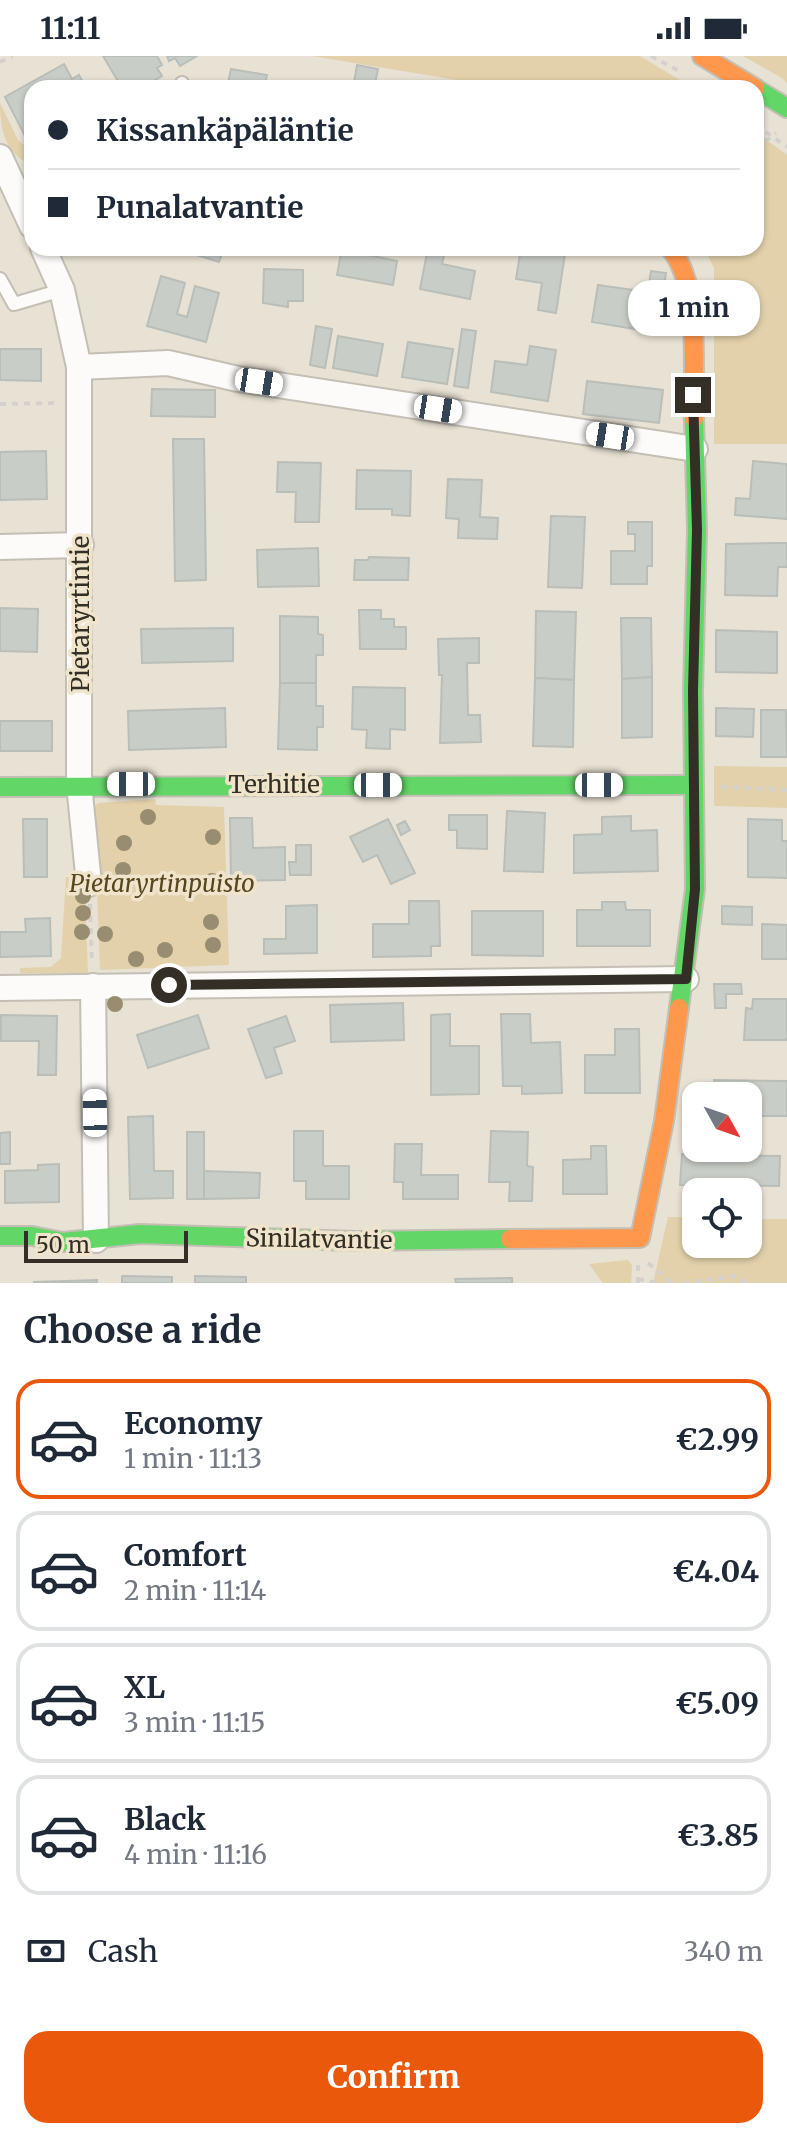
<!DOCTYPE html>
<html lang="en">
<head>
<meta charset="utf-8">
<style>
	:root { --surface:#fff; --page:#f2f2f3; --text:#1f2937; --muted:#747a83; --line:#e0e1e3; --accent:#ea580c }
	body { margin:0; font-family:Merriweather,serif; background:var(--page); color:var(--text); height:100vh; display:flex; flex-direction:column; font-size:30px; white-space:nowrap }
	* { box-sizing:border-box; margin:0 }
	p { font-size:26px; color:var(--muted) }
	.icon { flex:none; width:44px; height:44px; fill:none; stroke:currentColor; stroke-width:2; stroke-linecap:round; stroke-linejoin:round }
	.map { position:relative; height:1227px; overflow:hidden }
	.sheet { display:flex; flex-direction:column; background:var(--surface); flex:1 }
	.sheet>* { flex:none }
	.guide { position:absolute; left:24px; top:24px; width:740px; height:176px; border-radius:24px; box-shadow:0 2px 6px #0004; display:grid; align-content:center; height:176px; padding:0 24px; background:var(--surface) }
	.needle { width:52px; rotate:130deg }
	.fabs { position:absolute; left:682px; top:1026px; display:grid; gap:16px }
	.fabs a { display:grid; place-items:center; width:80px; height:80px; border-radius:16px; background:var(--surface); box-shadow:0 2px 6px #0004; font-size:40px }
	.scale { position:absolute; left:24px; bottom:20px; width:164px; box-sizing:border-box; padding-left:8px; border:4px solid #332f26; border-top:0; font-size:22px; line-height:28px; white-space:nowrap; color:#332f26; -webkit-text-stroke:6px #f0e5cc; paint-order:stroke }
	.end { position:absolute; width:36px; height:36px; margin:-18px; border:10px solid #332f26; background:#fff; box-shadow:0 0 0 4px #fff }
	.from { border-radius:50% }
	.bubble { position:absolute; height:56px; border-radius:24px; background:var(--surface); box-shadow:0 2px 6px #0004; font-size:26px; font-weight:700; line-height:56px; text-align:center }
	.car { position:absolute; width:24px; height:48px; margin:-24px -12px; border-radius:10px; box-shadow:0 0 6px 2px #0007; background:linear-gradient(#fff 24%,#345 0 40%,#fff 0 76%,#345 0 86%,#fff 0) }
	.guide b { display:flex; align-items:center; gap:28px; height:76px; font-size:30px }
	.guide b+b { border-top:2px solid var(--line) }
	.guide i { width:20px; height:20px; background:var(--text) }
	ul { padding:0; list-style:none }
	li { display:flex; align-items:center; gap:24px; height:120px; margin:0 16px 12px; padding:0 8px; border:4px solid var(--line); border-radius:24px }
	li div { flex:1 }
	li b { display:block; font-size:30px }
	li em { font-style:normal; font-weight:700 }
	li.active { border-color:var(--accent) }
	li>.icon { width:72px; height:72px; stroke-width:1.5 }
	h2 { padding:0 24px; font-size:36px; line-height:96px }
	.pay { display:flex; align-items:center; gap:20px; height:88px; padding:0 24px; font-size:30px }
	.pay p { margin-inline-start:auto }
	.action { display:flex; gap:16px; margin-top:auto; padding:16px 24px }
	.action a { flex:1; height:92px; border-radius:24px; background:var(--accent); color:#fff; font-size:32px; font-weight:700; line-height:92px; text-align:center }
	.status { display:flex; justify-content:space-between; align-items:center; height:56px; padding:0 40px; background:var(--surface); direction:ltr }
	.status svg { height:22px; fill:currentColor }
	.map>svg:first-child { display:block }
	.green { fill:#e2d1ab }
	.building { fill:#c9cdc7; stroke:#babeb8; stroke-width:2 }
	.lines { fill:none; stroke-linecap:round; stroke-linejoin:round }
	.lane-casing { stroke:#c3bfb5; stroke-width:16 }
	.street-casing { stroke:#c3bfb5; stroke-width:28 }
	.fast-casing { stroke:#c3bfb5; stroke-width:22 }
	.slow-casing { stroke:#c3bfb5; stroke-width:22 }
	.path { stroke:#d4d1cd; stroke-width:4; stroke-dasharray:6 6; stroke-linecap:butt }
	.lane { stroke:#fcfbf9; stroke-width:12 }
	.street { stroke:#fcfbf9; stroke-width:24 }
	.fast { stroke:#63d668; stroke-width:18 }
	.slow { stroke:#ff974d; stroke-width:18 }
	.tree { fill:#988d70 }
	.route { stroke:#332f26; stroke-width:10 }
	.labels { text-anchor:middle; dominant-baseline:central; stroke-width:7; stroke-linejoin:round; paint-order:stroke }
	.street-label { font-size:24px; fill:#332f26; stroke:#f0e5cc }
	.park-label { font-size:24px; font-style:italic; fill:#57471f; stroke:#f0e5cc }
</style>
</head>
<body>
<div class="status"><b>11:11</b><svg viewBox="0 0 49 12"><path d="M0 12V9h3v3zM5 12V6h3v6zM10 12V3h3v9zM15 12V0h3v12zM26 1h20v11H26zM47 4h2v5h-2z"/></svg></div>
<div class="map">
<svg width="787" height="1227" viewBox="0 0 787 1227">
	<rect width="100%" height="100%" fill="#e8e2d4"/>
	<!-- green -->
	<g class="green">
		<polygon points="312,0 640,0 693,32 505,32"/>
		<polygon points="743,0 787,0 787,27 782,22"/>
		<path d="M 0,47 L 18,84 L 32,96 L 32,109 C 5,98 0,73 0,47 Z"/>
		<polygon points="756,76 787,99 787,388 714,388 714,212 704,192 756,192"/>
		<polygon points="714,710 787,711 787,752 714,750"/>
		<polygon points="155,743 156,749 224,751 229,909 100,914 94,751 98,747"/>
		<polygon points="66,821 84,821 88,917 20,917 20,912 51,911 61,902"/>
		<polygon points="668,1161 696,1161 696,1188 748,1188 748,1163 787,1163 787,1227 653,1227"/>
		<polygon points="628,1204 632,1209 631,1227 603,1227 589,1208"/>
	</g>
	<!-- building -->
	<g class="building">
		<polygon points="103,0 157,0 162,9 157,12 162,20 142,32 127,29 122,32"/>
		<polygon points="167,0 197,0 180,10 175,2 169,5"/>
		<polygon points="64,8 72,23 79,19 86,32 32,32 32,79 26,82 5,41"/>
		<polygon points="357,9 378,13 374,32 353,32"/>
		<polygon points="231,13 267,19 264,32 227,32"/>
		<polygon points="89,192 127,192 127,197 89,196"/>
		<polygon points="175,192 224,192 219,206"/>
		<polygon points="342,192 369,192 368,199 397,205 393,229 337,219"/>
		<polygon points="428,192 445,195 442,208 475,215 470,243 420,233"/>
		<polygon points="521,192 565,198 556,257 538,254 542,227 516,223"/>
		<polygon points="264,213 303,214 303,245 288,245 288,251 263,247"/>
		<polygon points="651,215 666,217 658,267 643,265"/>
		<polygon points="161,220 185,227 177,258 187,261 195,230 219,237 206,286 147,270"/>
		<polygon points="598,229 641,235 635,273 592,266"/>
		<polygon points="316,270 332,273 325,312 310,309"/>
		<polygon points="462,273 476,275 468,332 454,330"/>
		<polygon points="338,280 383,288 377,320 333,312"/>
		<polygon points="408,286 453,293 447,328 402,321"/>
		<polygon points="530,290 556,294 548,345 491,336 495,305 527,309"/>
		<polygon points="0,293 41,293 41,325 0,324"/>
		<polygon points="587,325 663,334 659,367 583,358"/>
		<polygon points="152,333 215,334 215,361 151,360"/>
		<polygon points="173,383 204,383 206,524 175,525"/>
		<polygon points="46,395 47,443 0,444 0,396"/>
		<polygon points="753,405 787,408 787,463 735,459 736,442 750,443"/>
		<polygon points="278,406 321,407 319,466 295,466 296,436 277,436"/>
		<polygon points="357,414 411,415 410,460 392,459 392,453 356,453"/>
		<polygon points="448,423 482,424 480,461 498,462 497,483 458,482 459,463 446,462"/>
		<polygon points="551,460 585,461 582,532 548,531"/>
		<polygon points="628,466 652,466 652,510 647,510 647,528 611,528 611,495 635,495 635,478 628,478"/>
		<polygon points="779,487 787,487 787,511 778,511 777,540 725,539 726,488"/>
		<polygon points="318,492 319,530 258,531 257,494"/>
		<polygon points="369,501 409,502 408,524 354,524 355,504 368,504"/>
		<polygon points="0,552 38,553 37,596 0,595"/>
		<polygon points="359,554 381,554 381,563 394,563 394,571 406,571 406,593 360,593"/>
		<polygon points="536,555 576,556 574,624 535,622"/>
		<polygon points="280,560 318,561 318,578 323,579 323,599 316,599 316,627 280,627"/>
		<polygon points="621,562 651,562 652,621 622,623"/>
		<polygon points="233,572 233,605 142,607 141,573"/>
		<polygon points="716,574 777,576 777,617 716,616"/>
		<polygon points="479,582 479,607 467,607 468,659 480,659 481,686 440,687 442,619 439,619 438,583"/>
		<polygon points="652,621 652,681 622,682 622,623"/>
		<polygon points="535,622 574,624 573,691 533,690"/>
		<polygon points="280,627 316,627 316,650 323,650 323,671 317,671 317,694 278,693"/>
		<polygon points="353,631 405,632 405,674 390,673 390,693 366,692 367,674 352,673"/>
		<polygon points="225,652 226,691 129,694 128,655"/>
		<polygon points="716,652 754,653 753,681 716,680"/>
		<polygon points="761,654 786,654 787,701 761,701"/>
		<rect x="0" y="665" width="52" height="30"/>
		<polygon points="507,755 545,757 543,816 504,815"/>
		<polygon points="449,759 487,759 487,793 457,792 457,774 449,774"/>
		<polygon points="631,760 631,775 657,774 658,815 574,817 574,779 602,778 602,761"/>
		<polygon points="230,762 252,762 253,792 285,791 285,824 231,825"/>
		<polygon points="23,763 47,763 47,821 24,821"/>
		<polygon points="388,763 415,817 391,828 377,799 363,806 350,781"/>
		<polygon points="748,763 782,764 782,785 787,785 787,822 748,821"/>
		<polygon points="405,765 410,774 401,779 397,769"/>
		<polygon points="296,789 311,789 311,819 290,819 289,806 296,806"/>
		<polygon points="409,845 439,845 440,890 431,890 431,900 373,901 373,868 409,868"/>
		<polygon points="602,846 625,846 626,854 650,854 650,890 577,890 577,854 602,854"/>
		<polygon points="317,849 317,897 264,898 264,883 286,883 286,850"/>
		<polygon points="722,850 752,851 752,869 722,868"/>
		<polygon points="472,855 543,855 543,900 472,899"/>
		<polygon points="50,862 51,900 0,901 0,876 26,876 25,863"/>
		<polygon points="762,868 787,869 787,903 762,903"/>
		<polygon points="714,928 741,928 742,938 726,938 726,952 715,952"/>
		<polygon points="753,943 787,943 787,984 744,984 746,952 752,953"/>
		<polygon points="403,947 404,984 331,986 330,949"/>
		<polygon points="450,958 450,990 479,990 479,1038 431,1039 431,959"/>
		<polygon points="501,958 530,958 531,987 560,986 562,1037 522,1038 522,1030 503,1030"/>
		<polygon points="1,959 57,960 56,1019 38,1019 39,985 1,985"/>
		<polygon points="198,959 209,992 148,1012 137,979"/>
		<polygon points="286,960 295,985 274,992 282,1017 266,1022 248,973"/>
		<polygon points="615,973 639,973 640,1037 585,1037 585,999 615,999"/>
		<polygon points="714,1024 787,1025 787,1060 748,1060 748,1040 714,1040"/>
		<polygon points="153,1060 154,1115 173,1115 173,1142 130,1143 128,1061"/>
		<polygon points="294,1075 323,1075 323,1110 349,1110 349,1143 306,1143 306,1125 294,1125"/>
		<polygon points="491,1075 528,1076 527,1110 533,1111 532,1145 509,1145 510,1126 489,1126"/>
		<polygon points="10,1076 10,1108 0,1108 0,1077"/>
		<rect x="187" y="1076" width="17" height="67"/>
		<polygon points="395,1088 422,1088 421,1119 458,1119 458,1143 403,1143 403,1126 394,1126"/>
		<polygon points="591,1090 606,1090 607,1138 563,1138 563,1104 591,1103"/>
		<polygon points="682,1098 780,1100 779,1130 680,1129"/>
		<polygon points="59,1108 59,1146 5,1147 5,1115 38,1114 38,1109"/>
		<polygon points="204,1115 260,1117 259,1142 204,1143"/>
		<polygon points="122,1220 172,1221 172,1227 122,1227"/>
		<polygon points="195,1220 246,1221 246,1227 195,1227"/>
		<polygon points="512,1222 512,1227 456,1227 455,1223"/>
		<polygon points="97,1224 97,1227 34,1227 34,1226"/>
	</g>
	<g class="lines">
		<defs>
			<g id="lane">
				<polyline points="182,32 182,27"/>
				<polyline points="0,223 14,248 62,234"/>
			</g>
			<g id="street">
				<polyline points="0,101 32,170"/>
				<polyline points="43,192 62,234 79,311 79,728 89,828"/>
				<polyline points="79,311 168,307 238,323 695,393"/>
				<polyline points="0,491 81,489"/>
				<polyline points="93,930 96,1184"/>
				<polyline points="0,932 686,923"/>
			</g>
			<g id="fast">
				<polyline points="756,33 787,52"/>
				<polyline points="0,731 693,729"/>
				<polyline points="679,952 695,833 693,634 697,474 694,362"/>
				<polyline points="0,1180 32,1180 63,1186 140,1178 354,1185 510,1183"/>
			</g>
			<g id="slow">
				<polyline points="702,0 755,32"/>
				<path d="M 670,192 C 702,230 692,313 694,362"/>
				<polyline points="510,1183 640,1182 664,1065 679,952"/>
			</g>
		</defs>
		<!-- lane casing -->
		<use href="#lane" class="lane-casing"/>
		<!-- street casing -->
		<use href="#street" class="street-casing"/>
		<!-- fast casing -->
		<use href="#fast" class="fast-casing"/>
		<!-- slow casing -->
		<use href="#slow" class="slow-casing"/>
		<!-- path -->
		<g class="path">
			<polyline points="651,0 681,16"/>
			<polyline points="0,6 13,0"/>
			<polyline points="756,69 787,91"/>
			<polyline points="756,93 776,77"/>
			<polyline points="0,348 58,347"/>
			<polyline points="721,731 787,734"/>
			<polyline points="110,829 134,831"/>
			<polyline points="90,848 92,908"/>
			<polyline points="648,1207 672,1227"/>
			<polyline points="638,1223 657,1227"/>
			<polyline points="638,1227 638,1208"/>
			<polyline points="683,1227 735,1220 748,1227"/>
		</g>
		<!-- lane -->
		<use href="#lane" class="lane"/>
		<!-- street -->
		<use href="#street" class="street"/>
		<!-- fast -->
		<use href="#fast" class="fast"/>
		<!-- slow -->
		<use href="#slow" class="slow"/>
	</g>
	<!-- trees -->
	<g class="tree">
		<circle cx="148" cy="761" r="8"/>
		<circle cx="213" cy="781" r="8"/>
		<circle cx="124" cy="787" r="8"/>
		<circle cx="123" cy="814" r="8"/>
		<circle cx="212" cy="825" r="8"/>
		<circle cx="83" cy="840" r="8"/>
		<circle cx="83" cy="857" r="8"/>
		<circle cx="211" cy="866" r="8"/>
		<circle cx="82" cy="876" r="8"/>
		<circle cx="105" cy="878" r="8"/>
		<circle cx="213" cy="889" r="8"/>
		<circle cx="165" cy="894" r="8"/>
		<circle cx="136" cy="903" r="8"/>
		<circle cx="115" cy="948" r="8"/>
	</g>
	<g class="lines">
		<!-- route -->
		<polyline class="route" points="169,929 686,923 695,833 693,634 697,474 693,339"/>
	</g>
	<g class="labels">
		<!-- street labels -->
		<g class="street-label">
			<text transform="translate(80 558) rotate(-90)">Pietaryrtintie</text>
			<text x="274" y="728">Terhitie</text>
			<text transform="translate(319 1183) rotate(1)">Sinilatvantie</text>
		</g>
		<!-- park labels -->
		<g class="park-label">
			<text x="162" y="827">Pietaryrtinpuisto</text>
		</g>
	</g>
</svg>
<div class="fabs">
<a><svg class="needle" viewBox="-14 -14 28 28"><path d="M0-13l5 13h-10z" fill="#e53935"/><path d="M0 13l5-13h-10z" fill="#747a83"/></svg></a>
<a><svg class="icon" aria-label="locate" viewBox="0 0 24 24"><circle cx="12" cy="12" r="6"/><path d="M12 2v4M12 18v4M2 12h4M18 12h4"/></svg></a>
</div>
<div class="scale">50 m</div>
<i class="end from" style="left:169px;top:929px"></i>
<i class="end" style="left:693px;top:339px"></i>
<div class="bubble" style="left:628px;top:224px;width:132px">1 min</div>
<i class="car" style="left:259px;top:326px;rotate:99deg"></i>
<i class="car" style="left:438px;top:353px;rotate:99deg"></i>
<i class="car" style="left:610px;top:380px;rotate:279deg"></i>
<i class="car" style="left:131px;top:728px;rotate:270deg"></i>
<i class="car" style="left:378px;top:729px;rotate:90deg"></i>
<i class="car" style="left:599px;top:729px;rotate:90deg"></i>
<i class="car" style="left:95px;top:1057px;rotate:359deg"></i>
<div class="guide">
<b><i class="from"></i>Kissankäpäläntie</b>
<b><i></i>Punalatvantie</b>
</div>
</div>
<section class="sheet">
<h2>Choose a ride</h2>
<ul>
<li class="active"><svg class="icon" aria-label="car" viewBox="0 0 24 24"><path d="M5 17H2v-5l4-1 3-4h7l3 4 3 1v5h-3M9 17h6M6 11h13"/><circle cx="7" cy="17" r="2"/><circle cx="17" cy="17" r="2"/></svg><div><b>Economy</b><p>1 min · 11:13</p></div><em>€2.99</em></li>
<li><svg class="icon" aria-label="car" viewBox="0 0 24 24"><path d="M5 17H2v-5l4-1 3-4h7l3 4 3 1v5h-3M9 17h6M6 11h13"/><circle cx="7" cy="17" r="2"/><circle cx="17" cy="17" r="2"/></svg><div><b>Comfort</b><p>2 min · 11:14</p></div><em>€4.04</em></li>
<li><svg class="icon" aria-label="car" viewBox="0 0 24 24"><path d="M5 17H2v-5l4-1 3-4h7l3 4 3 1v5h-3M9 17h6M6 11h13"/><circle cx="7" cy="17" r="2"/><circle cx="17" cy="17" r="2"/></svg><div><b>XL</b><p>3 min · 11:15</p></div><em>€5.09</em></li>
<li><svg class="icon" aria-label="car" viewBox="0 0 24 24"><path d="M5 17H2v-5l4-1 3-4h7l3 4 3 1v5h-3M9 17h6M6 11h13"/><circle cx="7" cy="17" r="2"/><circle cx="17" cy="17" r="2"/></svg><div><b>Black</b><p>4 min · 11:16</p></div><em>€3.85</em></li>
</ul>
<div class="pay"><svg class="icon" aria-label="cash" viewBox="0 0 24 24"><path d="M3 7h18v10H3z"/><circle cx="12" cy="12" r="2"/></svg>Cash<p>340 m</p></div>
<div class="action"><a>Confirm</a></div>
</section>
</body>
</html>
